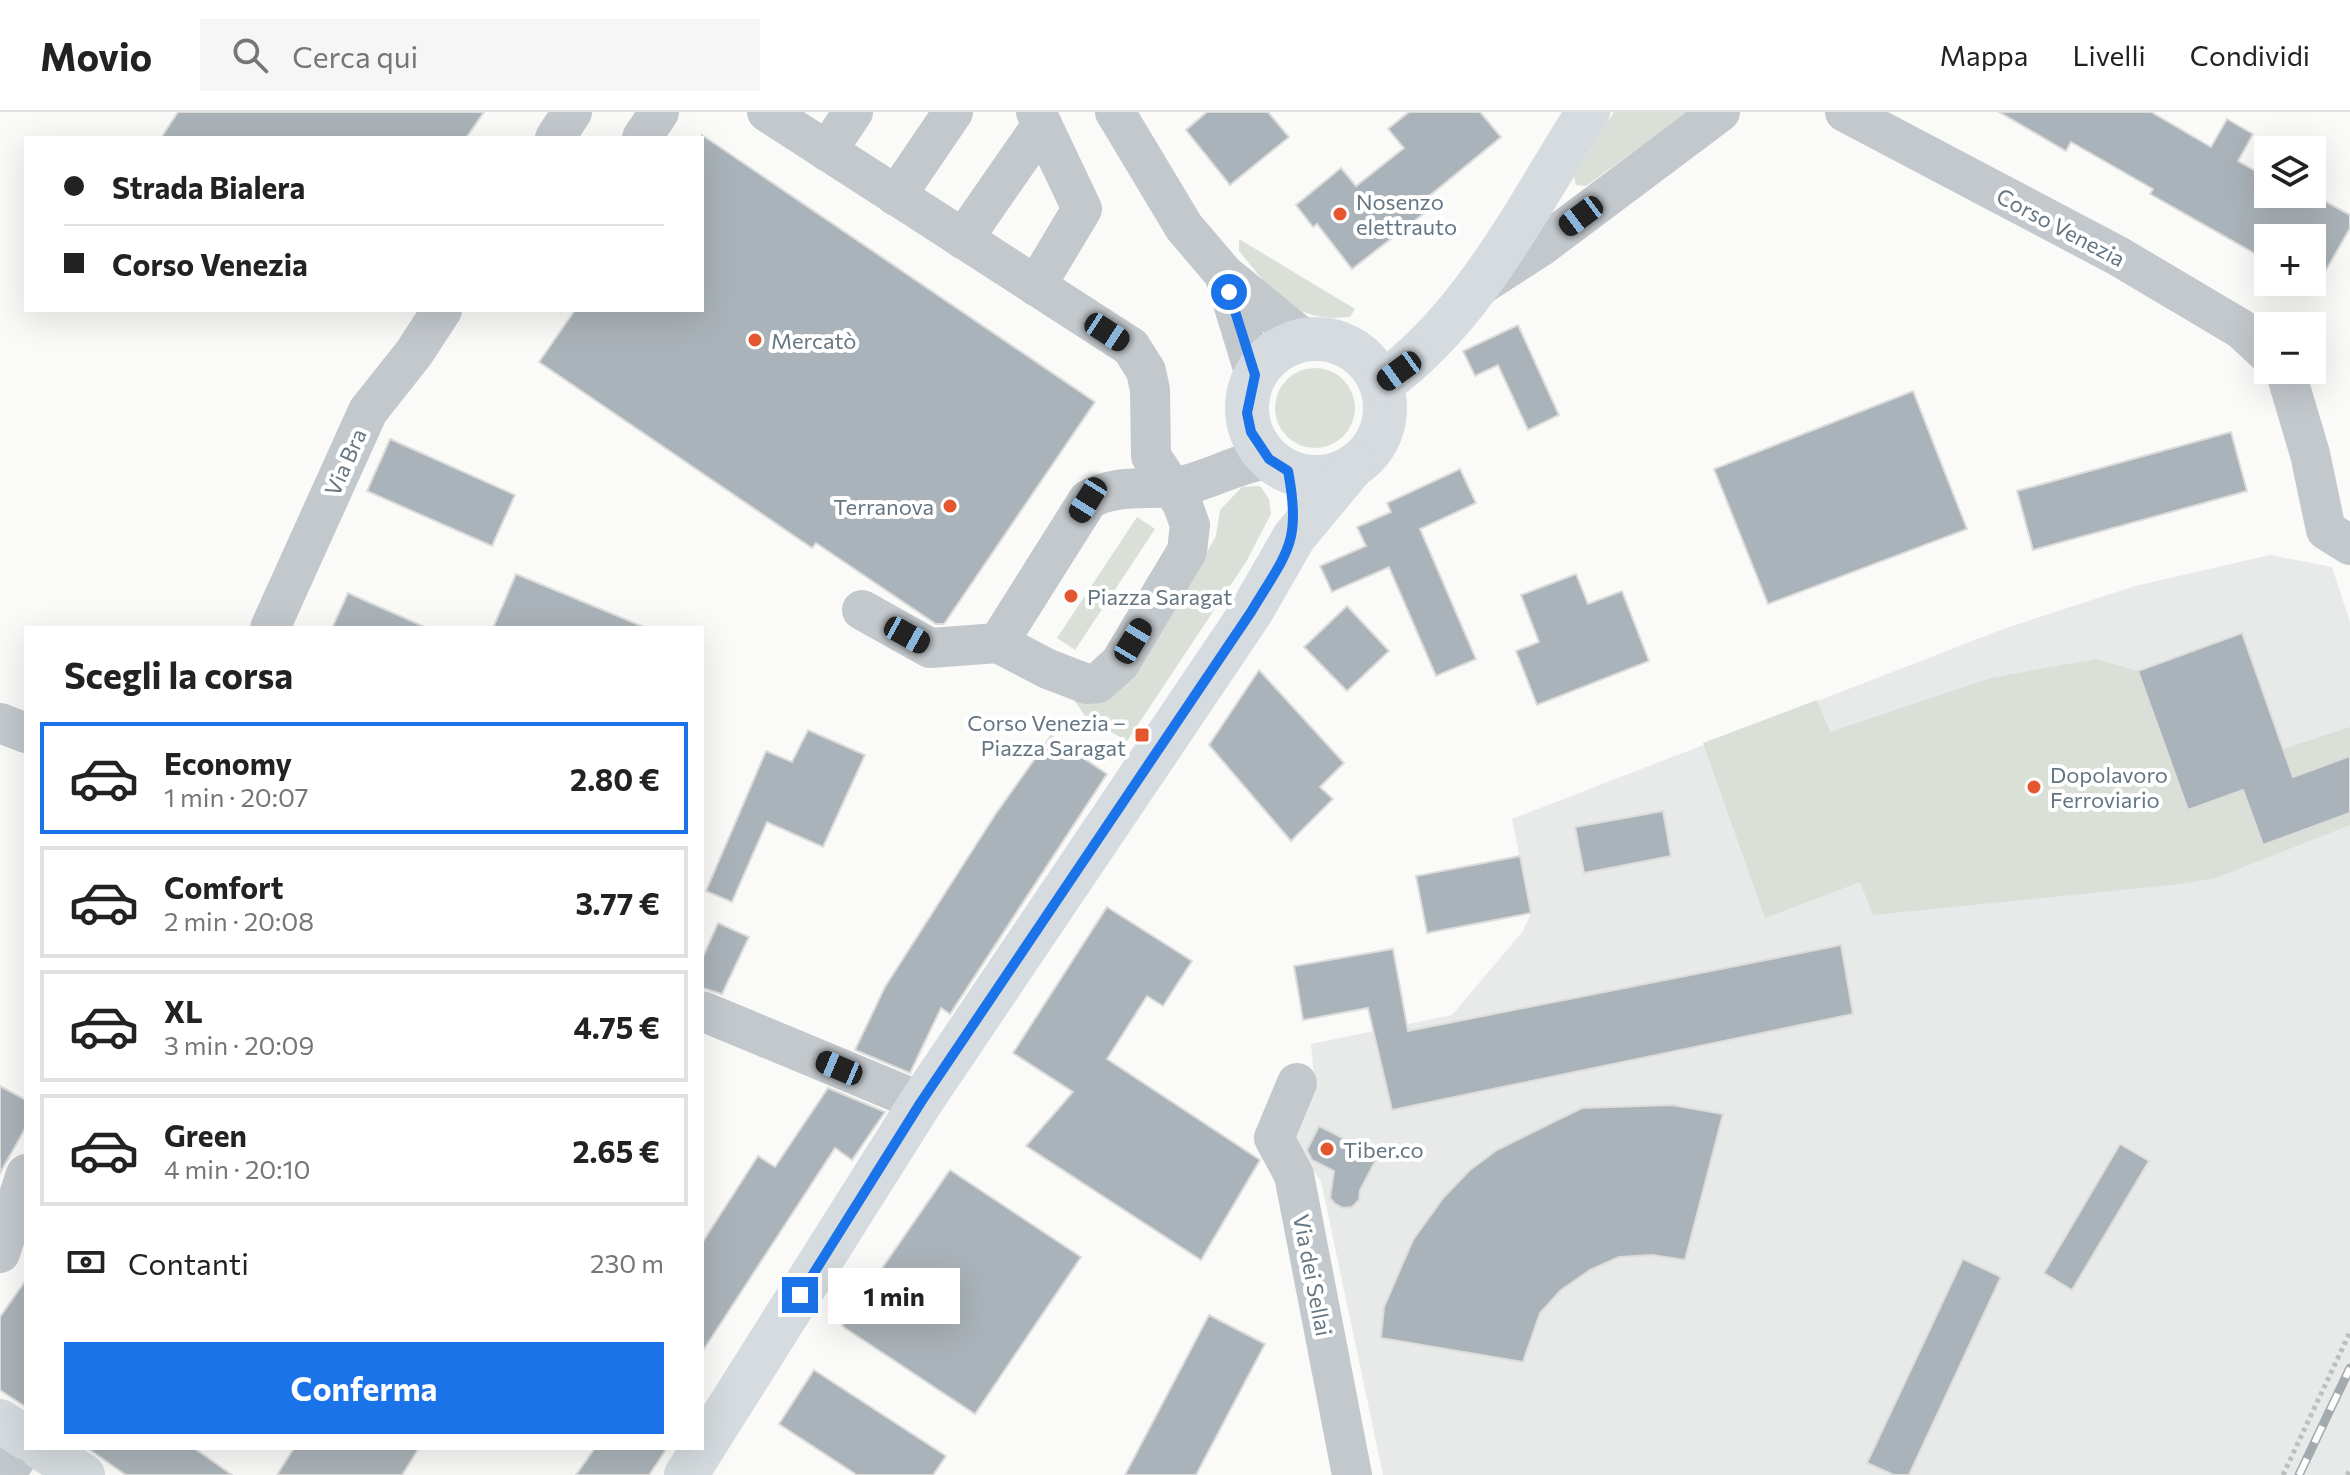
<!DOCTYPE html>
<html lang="it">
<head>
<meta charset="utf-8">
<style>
	:root { --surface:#fff; --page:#f6f6f6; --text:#222; --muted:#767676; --line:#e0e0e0; --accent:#1a73e8 }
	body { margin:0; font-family:Commissioner,sans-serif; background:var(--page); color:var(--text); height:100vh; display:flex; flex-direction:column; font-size:30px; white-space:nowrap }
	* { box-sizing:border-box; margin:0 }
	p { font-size:26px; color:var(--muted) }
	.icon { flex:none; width:44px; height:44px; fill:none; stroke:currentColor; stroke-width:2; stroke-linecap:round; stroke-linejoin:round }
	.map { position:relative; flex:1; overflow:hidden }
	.drawer { position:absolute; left:24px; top:514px; width:680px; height:824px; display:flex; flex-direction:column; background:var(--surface); border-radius:0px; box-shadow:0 8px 32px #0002 }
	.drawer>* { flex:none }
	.top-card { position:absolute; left:24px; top:24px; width:680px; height:176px; border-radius:0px; box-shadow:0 8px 32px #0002; display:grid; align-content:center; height:176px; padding:0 40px; background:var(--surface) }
	.tools { position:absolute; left:2254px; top:24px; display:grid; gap:16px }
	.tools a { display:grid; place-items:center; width:72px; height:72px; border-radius:0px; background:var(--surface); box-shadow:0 8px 32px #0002; font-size:40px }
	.end { position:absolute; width:36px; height:36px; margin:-18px; border:10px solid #1a73e8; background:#fff; box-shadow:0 0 0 4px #fff }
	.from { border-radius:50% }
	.bubble { position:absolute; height:56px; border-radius:0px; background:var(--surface); box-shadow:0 8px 32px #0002; font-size:26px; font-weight:700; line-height:56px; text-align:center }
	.car { position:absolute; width:24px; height:48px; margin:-24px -12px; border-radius:10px; box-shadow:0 0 6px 2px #0007; background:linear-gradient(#222 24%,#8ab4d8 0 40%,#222 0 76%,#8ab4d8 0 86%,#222 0) }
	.top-card b { display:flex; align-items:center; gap:28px; height:76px; font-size:30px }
	.top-card b+b { border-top:2px solid var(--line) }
	.top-card i { width:20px; height:20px; background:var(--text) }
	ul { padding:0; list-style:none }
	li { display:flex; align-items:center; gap:24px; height:112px; margin:0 16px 12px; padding:0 24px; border:4px solid var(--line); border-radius:0px }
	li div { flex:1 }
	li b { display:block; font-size:30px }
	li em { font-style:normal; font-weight:700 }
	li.current { border-color:var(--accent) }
	li>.icon { width:72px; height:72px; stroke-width:1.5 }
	h2 { padding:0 40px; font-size:36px; line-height:96px }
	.pay { display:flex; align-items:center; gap:20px; height:88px; padding:0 40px; font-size:30px }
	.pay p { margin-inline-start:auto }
	.cta { display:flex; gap:16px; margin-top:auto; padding:16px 40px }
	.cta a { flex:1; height:92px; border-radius:0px; background:var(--accent); color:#fff; font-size:32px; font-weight:700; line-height:92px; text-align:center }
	header { display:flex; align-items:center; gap:48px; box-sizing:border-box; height:112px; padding:0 40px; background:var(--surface); border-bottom:2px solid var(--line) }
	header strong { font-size:38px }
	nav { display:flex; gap:44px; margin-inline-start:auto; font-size:28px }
	.search { width:560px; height:72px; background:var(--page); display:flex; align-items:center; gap:20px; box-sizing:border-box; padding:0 28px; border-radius:0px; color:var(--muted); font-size:30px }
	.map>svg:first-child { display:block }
	.built { fill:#e8e9e9 }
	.green { fill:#dadfd7 }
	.building { fill:#aab3b9; stroke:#dcdcda; stroke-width:2 }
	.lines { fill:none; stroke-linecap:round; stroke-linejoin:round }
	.path { stroke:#bbbfc2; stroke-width:5; stroke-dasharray:4 4; stroke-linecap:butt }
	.minor { stroke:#c3c8cc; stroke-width:40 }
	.major { stroke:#d6dbdf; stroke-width:44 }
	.rail-casing { stroke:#a2aab0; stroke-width:9 }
	.rail { stroke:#fff; stroke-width:6; stroke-dasharray:18; stroke-linecap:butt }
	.route { stroke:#1a73e8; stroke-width:10 }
	.poi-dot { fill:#e4572e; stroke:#fff; stroke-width:3 }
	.labels { text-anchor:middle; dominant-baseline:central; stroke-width:8; stroke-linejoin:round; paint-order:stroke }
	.poi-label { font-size:22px; fill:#657683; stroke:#fff; text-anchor:start }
	.street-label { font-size:22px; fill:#657683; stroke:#fff }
</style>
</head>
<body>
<header>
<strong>Movio</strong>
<div class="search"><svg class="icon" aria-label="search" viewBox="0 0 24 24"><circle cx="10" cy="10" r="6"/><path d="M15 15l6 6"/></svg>Cerca qui</div>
<nav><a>Mappa</a><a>Livelli</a><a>Condividi</a></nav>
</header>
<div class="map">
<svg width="2350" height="1363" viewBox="0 0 2350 1363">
	<rect width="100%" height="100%" fill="#fafaf8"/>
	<!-- built -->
	<polygon class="built" points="2270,443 2332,455 2350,510 2350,1363 1383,1363 1321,1069 1296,1036 1295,1016 1315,977 1311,932 1452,903 1523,819 1531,801 1512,707 2006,516 2135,474"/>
	<!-- green -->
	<g class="green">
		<polygon points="1614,0 1688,0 1586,74 1576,73 1574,64"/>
		<path d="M 1239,127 L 1355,197 L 1350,205 C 1292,211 1272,179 1239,139 Z"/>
		<circle cx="1315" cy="296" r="40"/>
		<polygon points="1260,374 1269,387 1271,402 1246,450 1127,629 1087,607 1070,582 1200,452 1216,424 1220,398 1242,375"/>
		<polygon points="1137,405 1155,417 1075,538 1057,526"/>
		<polygon points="2242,521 2283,637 2350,615 2350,713 2216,766 2181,772 1873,803 1860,770 1765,806 1703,631 1817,588 1830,620 1991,566 2096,547 2138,559"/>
	</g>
	<!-- building -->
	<g class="building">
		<polygon points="178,0 484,0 466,26 161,26"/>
		<polygon points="1207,0 1268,0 1289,25 1230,73 1186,18"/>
		<polygon points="1409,0 1480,0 1501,25 1417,94 1423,102 1352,157 1317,112 1313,115 1296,93 1341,56 1356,74 1404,36 1388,17"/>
		<polygon points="1999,0 2151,0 2211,35 2227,7 2253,22 2238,49 2268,66 2268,82 2296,82 2312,91 2312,82 2350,103 2350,116 2321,167 2312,162 2312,126 2268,126 2268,149 2150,82 2153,77 2071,30 2066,39"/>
		<polygon points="702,23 1095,290 944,512 936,512 816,431 812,436 539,250 575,198 702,198"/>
		<polygon points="1518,213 1559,303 1528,318 1498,253 1475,264 1463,239"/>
		<polygon points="1913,279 1967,417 1768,492 1714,357"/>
		<polygon points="2231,320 2247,379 2033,438 2017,379"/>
		<polygon points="390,327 515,383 492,434 367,379"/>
		<polygon points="1460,357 1476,391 1420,417 1476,547 1436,564 1389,455 1332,480 1320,454 1366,434 1357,415 1391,400 1387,391"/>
		<polygon points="516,462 644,515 644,516 493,516"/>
		<polygon points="1576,462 1588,492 1622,479 1649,549 1537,593 1516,539 1539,530 1521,483"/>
		<polygon points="348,481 427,516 332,516"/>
		<polygon points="1347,494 1389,539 1347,579 1304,535"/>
		<polygon points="2242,521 2293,665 2350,644 2350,701 2263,733 2243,678 2188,698 2138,559"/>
		<polygon points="1259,558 1344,651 1320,675 1333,687 1291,729 1209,633"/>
		<polygon points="808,618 865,643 823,735 767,710 732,790 706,779 766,639 792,650"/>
		<polygon points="1051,624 1107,662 950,902 941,896 910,961 855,938 885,875 995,703"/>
		<polygon points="1663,699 1671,744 1584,761 1575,715"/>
		<polygon points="1520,744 1531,801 1427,821 1416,764"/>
		<polygon points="1107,795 1192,849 1163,894 1147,884 1107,947 1260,1048 1201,1148 1026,1034 1073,980 1013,941"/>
		<polygon points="718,811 749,825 722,882 702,876 702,847"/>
		<polygon points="1841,833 1853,902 1392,998 1368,896 1303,908 1294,854 1393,837 1408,919"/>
		<polygon points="0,974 26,988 26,1015 0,1061"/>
		<polygon points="828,976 885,1000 852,1048 835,1036 702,1240 702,1131 758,1044 775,1055"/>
		<polygon points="1672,993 1723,1002 1685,1148 1652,1143 1619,1145 1590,1158 1561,1178 1540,1201 1523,1250 1381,1226 1384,1195 1413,1128 1444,1085 1470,1058 1497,1038 1582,996"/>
		<polygon points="1319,1014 1378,1044 1360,1078 1359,1088 1352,1095 1343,1096 1335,1092 1330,1086 1334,1059 1312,1048 1307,1038"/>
		<polygon points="2120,1032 2149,1049 2072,1178 2044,1161"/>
		<polygon points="950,1058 1081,1145 975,1302 842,1214"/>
		<polygon points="1963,1147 2001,1165 1909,1363 1894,1363 1867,1351"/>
		<polygon points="26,1168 26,1295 0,1278 0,1205"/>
		<polygon points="1209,1203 1265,1232 1196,1363 1125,1363"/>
		<polygon points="814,1258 946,1344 933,1363 857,1363 779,1312"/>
		<polygon points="87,1336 194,1336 232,1363 126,1363"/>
		<polygon points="294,1336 419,1336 402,1363 277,1363"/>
		<polygon points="595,1336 667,1336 649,1363 576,1363"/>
	</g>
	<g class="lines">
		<!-- path -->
		<g class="path">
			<polyline points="2283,1363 2350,1220"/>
			<polyline points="2347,1363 2350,1358"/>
		</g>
		<!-- minor -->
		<g class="minor">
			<polyline points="767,0 1131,235 1146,259 1150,278 1151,344 1182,391 1190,413 1187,439 1120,551 1098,571 1087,572 1048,557 998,531"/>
			<polyline points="1036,0 1082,97 1036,174"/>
			<polyline points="1115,0 1184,115 1224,162 1305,228"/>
			<polyline points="1845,0 2118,144 2241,217 2268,242"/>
			<polyline points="555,26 572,0"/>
			<polyline points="642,26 659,0"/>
			<polyline points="827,39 853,0"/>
			<polyline points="896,84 953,0"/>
			<polyline points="963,127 1042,13"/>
			<polyline points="1224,162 1255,263"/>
			<polyline points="1478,175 1540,135 1720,0"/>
			<polyline points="2285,258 2310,342 2326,418 2350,433"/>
			<path d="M 862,498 L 930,536 L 998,531 L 1088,388 C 1118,370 1153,380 1185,373 C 1214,366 1240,350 1269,347"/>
			<polyline points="270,516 368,299 414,241 442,198"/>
			<polyline points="0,611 26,621"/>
			<polyline points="702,899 921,990"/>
			<polyline points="1297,971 1274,1026 1294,1063 1352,1363"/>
			<polyline points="0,1141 26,1062"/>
			<polyline points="5,1363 26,1331"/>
		</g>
		<!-- major -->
		<g class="major">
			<circle cx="1316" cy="296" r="69"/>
			<path d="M 1381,272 C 1474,206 1527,95 1588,0"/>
			<polyline points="0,1309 26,1326"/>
			<polyline points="41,1336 83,1363"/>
			<polyline points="686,1363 921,990 1251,500 1294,425 1353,354"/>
		</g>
		<defs>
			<polyline id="rail" points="2299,1363 2350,1256"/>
		</defs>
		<!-- rail casing -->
		<use href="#rail" class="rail-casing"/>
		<!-- rail -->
		<use href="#rail" class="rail"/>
	</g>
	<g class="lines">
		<!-- route -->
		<path class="route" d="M 800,1183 L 921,990 L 1251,500 C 1287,440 1302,431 1288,359 L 1269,347 L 1251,320 L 1247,301 L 1255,263 L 1229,180"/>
	</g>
	<!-- markers -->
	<g class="poi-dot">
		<circle cx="1340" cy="102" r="8"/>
		<circle cx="755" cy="228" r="8"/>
		<circle cx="950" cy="394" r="8"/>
		<circle cx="1071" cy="484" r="8"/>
		<rect x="1134" y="615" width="16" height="16" rx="4"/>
		<circle cx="2034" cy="675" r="8"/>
		<circle cx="1327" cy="1037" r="8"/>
	</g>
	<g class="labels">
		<!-- poi labels -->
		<g class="poi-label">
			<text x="1356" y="89">Nosenzo<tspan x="1356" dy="25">elettrauto</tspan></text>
			<text x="771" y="228">Mercatò</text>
			<text x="934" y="394" text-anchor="end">Terranova</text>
			<text x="1087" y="484">Piazza Saragat</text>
			<text x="1126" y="610" text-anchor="end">Corso Venezia –<tspan x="1126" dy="25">Piazza Saragat</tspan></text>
			<text x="2050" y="662">Dopolavoro<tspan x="2050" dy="25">Ferroviario</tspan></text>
			<text x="1343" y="1037">Tiber.co</text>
		</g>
		<!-- street labels -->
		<g class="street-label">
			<text transform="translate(2061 115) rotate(28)">Corso Venezia</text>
			<text transform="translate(345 350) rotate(-66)">Via Bra</text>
			<text transform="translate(1313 1163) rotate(79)">Via dei Sellai</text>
		</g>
	</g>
</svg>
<div class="tools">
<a><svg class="icon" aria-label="layers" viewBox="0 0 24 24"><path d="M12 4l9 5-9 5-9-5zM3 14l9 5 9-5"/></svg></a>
<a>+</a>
<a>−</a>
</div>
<i class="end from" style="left:1229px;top:180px"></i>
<i class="end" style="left:800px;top:1183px"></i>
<div class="bubble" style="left:828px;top:1156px;width:132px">1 min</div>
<i class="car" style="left:1581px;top:104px;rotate:233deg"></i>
<i class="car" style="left:1107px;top:220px;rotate:123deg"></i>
<i class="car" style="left:1399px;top:259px;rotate:234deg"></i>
<i class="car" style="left:1088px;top:388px;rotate:212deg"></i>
<i class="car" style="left:907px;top:523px;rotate:119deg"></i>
<i class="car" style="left:1133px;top:529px;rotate:31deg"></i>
<i class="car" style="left:839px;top:956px;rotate:293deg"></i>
<div class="top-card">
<b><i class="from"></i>Strada Bialera</b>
<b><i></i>Corso Venezia</b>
</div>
<section class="drawer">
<h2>Scegli la corsa</h2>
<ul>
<li class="current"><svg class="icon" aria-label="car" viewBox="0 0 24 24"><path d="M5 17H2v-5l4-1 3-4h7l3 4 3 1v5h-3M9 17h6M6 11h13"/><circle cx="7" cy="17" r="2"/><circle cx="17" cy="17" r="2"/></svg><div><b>Economy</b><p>1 min · 20:07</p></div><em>2.80 €</em></li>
<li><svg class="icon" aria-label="car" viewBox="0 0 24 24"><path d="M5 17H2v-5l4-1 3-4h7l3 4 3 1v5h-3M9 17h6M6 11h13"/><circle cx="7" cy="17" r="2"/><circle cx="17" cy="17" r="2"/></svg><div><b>Comfort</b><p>2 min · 20:08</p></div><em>3.77 €</em></li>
<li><svg class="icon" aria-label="car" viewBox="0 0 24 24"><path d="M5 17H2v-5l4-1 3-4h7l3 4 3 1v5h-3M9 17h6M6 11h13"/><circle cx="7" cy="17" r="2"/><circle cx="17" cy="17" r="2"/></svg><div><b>XL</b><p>3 min · 20:09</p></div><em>4.75 €</em></li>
<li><svg class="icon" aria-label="car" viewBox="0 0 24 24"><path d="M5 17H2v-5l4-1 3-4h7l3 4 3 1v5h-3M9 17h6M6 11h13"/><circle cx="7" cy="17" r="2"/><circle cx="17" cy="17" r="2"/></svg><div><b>Green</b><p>4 min · 20:10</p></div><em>2.65 €</em></li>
</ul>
<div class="pay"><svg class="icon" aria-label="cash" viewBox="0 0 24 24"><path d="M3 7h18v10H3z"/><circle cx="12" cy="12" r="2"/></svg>Contanti<p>230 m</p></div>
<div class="cta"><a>Conferma</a></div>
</section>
</div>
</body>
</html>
